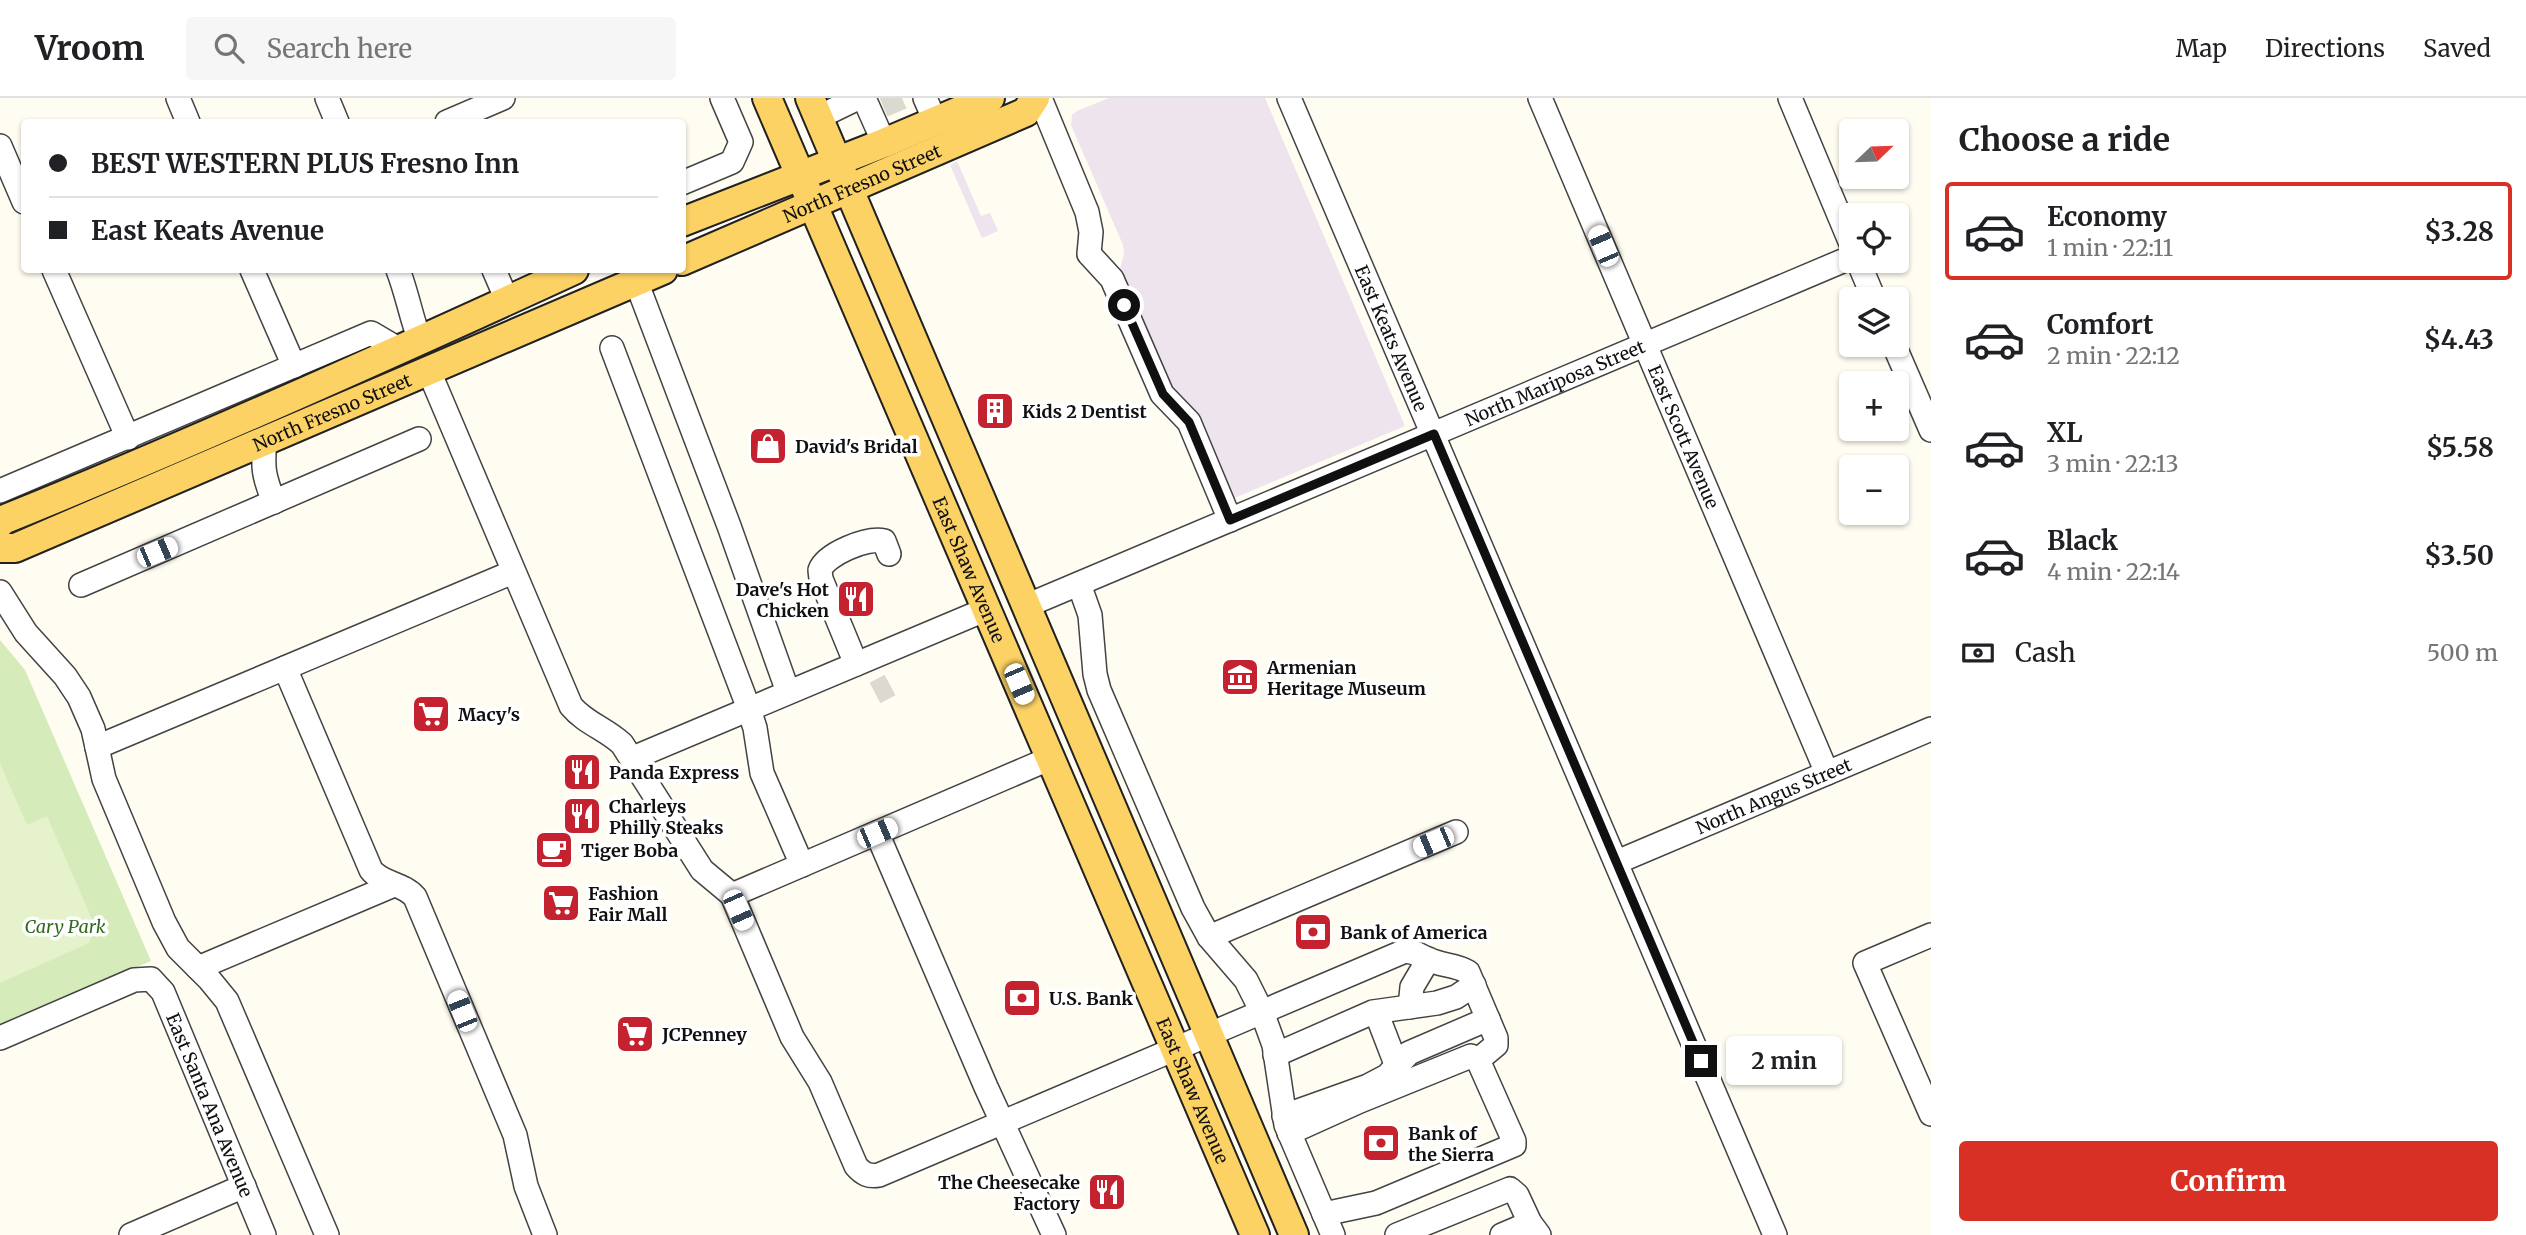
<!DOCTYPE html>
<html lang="en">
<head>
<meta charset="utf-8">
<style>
	:root { --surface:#fff; --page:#f6f6f6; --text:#202124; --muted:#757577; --line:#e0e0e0; --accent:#d93025 }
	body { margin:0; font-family:Merriweather,serif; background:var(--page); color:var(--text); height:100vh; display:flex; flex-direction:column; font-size:26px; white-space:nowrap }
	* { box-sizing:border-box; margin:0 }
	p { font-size:23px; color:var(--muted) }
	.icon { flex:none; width:38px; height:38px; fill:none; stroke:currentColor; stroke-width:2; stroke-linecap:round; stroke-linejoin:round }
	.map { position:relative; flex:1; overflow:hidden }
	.details { display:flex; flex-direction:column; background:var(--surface); width:595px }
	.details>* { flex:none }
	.hud { position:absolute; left:21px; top:21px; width:665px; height:154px; border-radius:7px; box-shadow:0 2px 5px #0004; display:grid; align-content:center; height:154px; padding:0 28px; background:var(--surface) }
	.needle { width:46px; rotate:67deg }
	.fabs { position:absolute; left:1839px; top:21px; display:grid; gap:14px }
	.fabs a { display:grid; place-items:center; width:70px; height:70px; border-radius:7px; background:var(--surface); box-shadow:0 2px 5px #0004; font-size:35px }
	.end { position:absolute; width:32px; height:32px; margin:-16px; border:9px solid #101010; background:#fff; box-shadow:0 0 0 4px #fff }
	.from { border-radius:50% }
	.bubble { position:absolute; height:49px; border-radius:7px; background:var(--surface); box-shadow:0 2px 5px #0004; font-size:23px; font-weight:700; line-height:49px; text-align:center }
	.car { position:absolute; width:21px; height:42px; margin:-21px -10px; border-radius:9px; box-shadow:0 0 5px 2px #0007; background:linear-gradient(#fff 24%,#345 0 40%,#fff 0 76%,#345 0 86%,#fff 0) }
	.hud b { display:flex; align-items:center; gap:24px; height:66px; font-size:26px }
	.hud b+b { border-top:2px solid var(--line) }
	.hud i { width:18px; height:18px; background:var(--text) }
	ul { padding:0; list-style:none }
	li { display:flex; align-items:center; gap:21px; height:98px; margin:0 14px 10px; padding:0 14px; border:4px solid transparent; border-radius:7px }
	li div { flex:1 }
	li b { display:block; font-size:26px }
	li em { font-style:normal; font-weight:700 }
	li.selected { border-color:var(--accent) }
	li>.icon { width:63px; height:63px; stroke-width:1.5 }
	h2 { padding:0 28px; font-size:32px; line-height:84px }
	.pay { display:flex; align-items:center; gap:18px; height:77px; padding:0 28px; font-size:26px }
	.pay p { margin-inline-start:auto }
	.button { display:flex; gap:14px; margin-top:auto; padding:14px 28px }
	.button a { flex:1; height:80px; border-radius:7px; background:var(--accent); color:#fff; font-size:28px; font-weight:700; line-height:80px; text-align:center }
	header { display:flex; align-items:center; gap:42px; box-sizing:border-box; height:98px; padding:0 35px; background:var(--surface); border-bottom:2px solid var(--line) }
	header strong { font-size:33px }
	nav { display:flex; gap:38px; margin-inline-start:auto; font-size:24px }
	.search { width:490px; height:63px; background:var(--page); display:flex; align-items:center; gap:18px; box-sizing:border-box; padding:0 24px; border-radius:7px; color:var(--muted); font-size:26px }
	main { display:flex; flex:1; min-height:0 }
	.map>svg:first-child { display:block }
	.industrial { fill:#ede4ee }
	.green { fill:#d5ebba }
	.pitch { fill:#e6f2cc }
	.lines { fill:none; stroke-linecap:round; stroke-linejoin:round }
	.minor-tunnel { stroke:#dbd9d0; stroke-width:23; stroke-dasharray:23 11; stroke-linecap:butt }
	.minor-casing { stroke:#434343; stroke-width:26 }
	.major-casing { stroke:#212121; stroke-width:32 }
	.minor { stroke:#fff; stroke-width:23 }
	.major { stroke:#fcd265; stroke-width:28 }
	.route { stroke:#101010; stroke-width:9 }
	.labels { text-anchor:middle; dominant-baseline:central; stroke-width:7; stroke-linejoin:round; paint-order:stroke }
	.street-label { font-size:18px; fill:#101010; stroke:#fff }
	.poi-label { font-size:18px; font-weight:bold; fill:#101010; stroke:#fff; text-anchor:start }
	.park-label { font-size:18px; font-style:italic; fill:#306b1d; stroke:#fff }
</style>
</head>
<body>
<header>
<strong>Vroom</strong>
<div class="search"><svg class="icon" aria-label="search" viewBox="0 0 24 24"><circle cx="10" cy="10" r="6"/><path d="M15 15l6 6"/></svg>Search here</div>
<nav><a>Map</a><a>Directions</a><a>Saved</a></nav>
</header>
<main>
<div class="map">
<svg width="1931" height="1137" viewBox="0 0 1931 1137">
	<rect width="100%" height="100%" fill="#fffcf2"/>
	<!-- industrial -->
	<g class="industrial">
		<polygon points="1109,0 1265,0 1405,328 1232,401 1172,294 1120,171 1124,156 1123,147 1071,27 1072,17 1077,13"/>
		<polygon points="957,63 981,118 990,115 998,133 982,140 950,67"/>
	</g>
	<!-- green -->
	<polygon class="green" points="0,542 25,572 151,863 0,926"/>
	<!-- pitch -->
	<polygon class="pitch" points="0,665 27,727 47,718 95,828 89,845 0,885"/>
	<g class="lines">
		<!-- minor-tunnel -->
		<g class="minor-tunnel">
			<polyline points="883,8 902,0"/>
			<polyline points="875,595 890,587"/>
		</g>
		<defs>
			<g id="minor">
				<polyline points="178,0 188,24"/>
				<polyline points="327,0 337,24"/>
				<polyline points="864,0 884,45"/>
				<polyline points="925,0 935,23"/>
				<polyline points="1040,0 1087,114 1091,134 1089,156 1112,181 1162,296 1189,324 1230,422"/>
				<path id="s1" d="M 1289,0 L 1775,1137"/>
				<path id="s2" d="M 1540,0 L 1827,675"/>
				<polyline points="1790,0 1852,148"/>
				<polyline points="819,19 858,0"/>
				<polyline points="447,24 503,0"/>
				<polyline points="0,48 24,104"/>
				<polyline points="682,85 732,64 741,44 722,0"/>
				<polyline points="1858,163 1874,201"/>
				<polyline points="54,172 128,340"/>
				<polyline points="252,172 294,268"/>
				<path d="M 398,172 C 407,195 411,219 420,243"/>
				<polyline points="494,172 507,202"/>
				<polyline points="636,183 729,428 788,594"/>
				<polyline points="1894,247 1931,332"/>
				<polyline points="612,250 749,611 755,630 762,675 802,767"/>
				<path d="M 428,271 L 571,608 C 585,625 606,631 622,646 L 702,772 L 732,797 L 792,939 L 820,984 L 856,1068 C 863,1076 869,1079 879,1077 L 1405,853 C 1418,854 1417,857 1428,861 C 1441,868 1455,866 1468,874 L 1496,940 L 1496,947 L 1478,962"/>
				<path d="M 265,343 C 262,370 264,379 274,404"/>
				<polyline points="0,393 371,235 400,252"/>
				<polyline points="1079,486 1090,517 1095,576 1099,592 1193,810 1209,839 1246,882 1262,914 1274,947 1286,1027 1333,1137"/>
				<polyline points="81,487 419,341"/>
				<polyline points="0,494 26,535 65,578 79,599 93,631 104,681 164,824 178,850 209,881 227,903 327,1137"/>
				<path id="s3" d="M 1026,508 L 1852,159"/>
				<path d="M 856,566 L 821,481 L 820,472 C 826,456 867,439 884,443 L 889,456"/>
				<path d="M 285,570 L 371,772 C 382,786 403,785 415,799 L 515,1037 L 526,1088 L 545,1137"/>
				<polyline points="97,649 513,474"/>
				<polyline points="633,660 987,511"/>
				<polyline points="877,735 986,989 1054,1137"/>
				<path id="s4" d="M 1617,764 L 1931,631"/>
				<polyline points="732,797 1051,660"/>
				<polyline points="1931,837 1865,865 1931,1016"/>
				<polyline points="1209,839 1456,734"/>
				<polyline points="198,870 394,787"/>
				<polyline points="1410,909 1412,889 1428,862"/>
				<polyline points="1376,914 1396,966"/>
				<path id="s5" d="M 0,940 L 134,882 L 151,881 L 163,894 L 264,1137"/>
				<polyline points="1275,957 1373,914 1437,905 1456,899 1474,887"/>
				<polyline points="1284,1018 1368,988 1387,978 1409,955 1488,921"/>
				<polyline points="1289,1035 1360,1003 1471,958 1478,962 1514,1043 1514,1047 1376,1105 1324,1116"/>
				<polyline points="131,1137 244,1088"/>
				<polyline points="1397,1137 1510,1091 1517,1097 1530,1125"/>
				<polyline points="1502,1137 1530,1125 1539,1137"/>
			</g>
			<g id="major">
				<path id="s6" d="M 767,0 L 1255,1137"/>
				<polyline points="810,0 1294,1137"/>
				<polyline points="682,124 884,45 990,0"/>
				<path id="s7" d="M 682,163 L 1026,14 L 1035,0"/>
				<path d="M 0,425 L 3,422 C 196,344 385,259 574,172"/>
				<path id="s8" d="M 0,450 L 15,450 L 663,172"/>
			</g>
		</defs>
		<!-- minor casing -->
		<use href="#minor" class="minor-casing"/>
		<!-- major casing -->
		<use href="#major" class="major-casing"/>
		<!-- minor -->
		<use href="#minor" class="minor"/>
		<!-- major -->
		<use href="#major" class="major"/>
	</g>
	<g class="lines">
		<!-- route -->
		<polyline class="route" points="1124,207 1163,296 1189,324 1230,422 1434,336 1701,963"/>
	</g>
	<!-- icons -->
	<defs>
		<symbol id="building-square" viewBox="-11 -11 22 22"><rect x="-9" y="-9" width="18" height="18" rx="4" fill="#c52230" stroke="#fff"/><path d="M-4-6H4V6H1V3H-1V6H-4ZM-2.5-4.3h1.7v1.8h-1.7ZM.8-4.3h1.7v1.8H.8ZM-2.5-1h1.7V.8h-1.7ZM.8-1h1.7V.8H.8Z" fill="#fff"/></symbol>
		<symbol id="shop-square" viewBox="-11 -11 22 22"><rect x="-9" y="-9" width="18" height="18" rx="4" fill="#c52230" stroke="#fff"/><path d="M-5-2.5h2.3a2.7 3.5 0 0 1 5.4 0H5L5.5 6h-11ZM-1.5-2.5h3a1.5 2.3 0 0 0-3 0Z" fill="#fff"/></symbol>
		<symbol id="restaurant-square" viewBox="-11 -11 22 22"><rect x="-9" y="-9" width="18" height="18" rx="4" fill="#c52230" stroke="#fff"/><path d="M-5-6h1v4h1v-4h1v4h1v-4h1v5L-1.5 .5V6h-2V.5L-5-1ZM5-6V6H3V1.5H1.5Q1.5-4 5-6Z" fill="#fff"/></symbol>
		<symbol id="museum-square" viewBox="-11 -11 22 22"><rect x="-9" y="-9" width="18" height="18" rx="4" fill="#c52230" stroke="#fff"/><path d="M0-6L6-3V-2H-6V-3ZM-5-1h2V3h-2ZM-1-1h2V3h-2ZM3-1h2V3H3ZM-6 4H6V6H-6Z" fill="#fff"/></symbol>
		<symbol id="supermarket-square" viewBox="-11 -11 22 22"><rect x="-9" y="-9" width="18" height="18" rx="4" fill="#c52230" stroke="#fff"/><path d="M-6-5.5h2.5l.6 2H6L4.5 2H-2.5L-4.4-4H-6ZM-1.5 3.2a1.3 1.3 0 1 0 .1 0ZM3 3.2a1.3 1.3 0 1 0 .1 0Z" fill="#fff"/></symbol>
		<symbol id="cafe-square" viewBox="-11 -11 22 22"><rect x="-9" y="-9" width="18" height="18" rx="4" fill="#c52230" stroke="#fff"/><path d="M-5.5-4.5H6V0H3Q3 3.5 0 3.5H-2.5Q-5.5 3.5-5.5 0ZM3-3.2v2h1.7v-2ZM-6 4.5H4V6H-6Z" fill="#fff"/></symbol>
		<symbol id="bank-square" viewBox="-11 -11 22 22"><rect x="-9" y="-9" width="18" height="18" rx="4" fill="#c52230" stroke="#fff"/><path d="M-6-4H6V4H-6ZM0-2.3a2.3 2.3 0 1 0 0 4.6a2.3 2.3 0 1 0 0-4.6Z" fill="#fff"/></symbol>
	</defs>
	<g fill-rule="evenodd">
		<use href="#building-square" x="973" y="291" width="44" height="44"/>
		<use href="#shop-square" x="746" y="326" width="44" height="44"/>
		<use href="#restaurant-square" x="834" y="479" width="44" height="44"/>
		<use href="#museum-square" x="1218" y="557" width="44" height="44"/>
		<use href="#supermarket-square" x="409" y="594" width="44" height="44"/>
		<use href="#restaurant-square" x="560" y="652" width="44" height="44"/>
		<use href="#restaurant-square" x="560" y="696" width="44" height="44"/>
		<use href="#cafe-square" x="532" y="730" width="44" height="44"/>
		<use href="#supermarket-square" x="539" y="783" width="44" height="44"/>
		<use href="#bank-square" x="1291" y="812" width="44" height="44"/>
		<use href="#bank-square" x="1000" y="878" width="44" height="44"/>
		<use href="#supermarket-square" x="613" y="914" width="44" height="44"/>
		<use href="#bank-square" x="1359" y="1023" width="44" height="44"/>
		<use href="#restaurant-square" x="1085" y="1072" width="44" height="44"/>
	</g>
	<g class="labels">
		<!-- street labels -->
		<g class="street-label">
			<text stroke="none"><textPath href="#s7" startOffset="196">North Fresno Street</textPath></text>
			<text stroke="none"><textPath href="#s1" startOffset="261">East Keats Avenue</textPath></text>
			<text stroke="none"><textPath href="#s3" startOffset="574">North Mariposa Street</textPath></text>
			<text stroke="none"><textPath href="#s8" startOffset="360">North Fresno Street</textPath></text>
			<text stroke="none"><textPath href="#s2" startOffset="368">East Scott Avenue</textPath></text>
			<text stroke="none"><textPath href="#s6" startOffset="513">East Shaw Avenue</textPath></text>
			<text stroke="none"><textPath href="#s4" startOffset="170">North Angus Street</textPath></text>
			<text stroke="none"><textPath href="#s6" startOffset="1080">East Shaw Avenue</textPath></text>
			<text stroke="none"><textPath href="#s5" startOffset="303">East Santa Ana Avenue</textPath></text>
		</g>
		<!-- poi labels -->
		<g class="poi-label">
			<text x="1022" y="313">Kids 2 Dentist</text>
			<text x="795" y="348">David's Bridal</text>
			<text x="829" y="491" text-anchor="end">Dave's Hot<tspan x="829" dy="21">Chicken</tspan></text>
			<text x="1267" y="569">Armenian<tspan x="1267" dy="21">Heritage Museum</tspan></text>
			<text x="458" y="616">Macy's</text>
			<text x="609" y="674">Panda Express</text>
			<text x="609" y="708">Charleys<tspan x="609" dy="21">Philly Steaks</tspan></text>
			<text x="581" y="752">Tiger Boba</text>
			<text x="588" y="795">Fashion<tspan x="588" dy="21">Fair Mall</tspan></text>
			<text x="1340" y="834">Bank of America</text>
			<text x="1049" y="900">U.S. Bank</text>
			<text x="662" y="936">JCPenney</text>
			<text x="1408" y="1035">Bank of<tspan x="1408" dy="21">the Sierra</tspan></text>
			<text x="1080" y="1084" text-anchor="end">The Cheesecake<tspan x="1080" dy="21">Factory</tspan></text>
		</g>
		<!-- park labels -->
		<g class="park-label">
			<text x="65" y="828">Cary Park</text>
		</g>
	</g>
</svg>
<div class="fabs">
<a><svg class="needle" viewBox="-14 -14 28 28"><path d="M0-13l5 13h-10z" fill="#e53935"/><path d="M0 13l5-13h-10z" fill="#757577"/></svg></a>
<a><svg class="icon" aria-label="locate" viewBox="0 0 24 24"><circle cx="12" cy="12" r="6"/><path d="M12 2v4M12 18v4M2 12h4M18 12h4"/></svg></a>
<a><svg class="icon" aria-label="layers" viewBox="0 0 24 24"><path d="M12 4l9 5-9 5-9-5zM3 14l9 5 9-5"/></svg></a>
<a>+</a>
<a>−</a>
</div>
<i class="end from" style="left:1124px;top:207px"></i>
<i class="end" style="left:1701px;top:963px"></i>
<div class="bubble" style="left:1726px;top:938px;width:116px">2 min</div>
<i class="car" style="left:1603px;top:148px;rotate:337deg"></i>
<i class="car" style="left:157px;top:454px;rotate:67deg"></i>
<i class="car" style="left:1019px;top:586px;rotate:157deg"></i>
<i class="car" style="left:877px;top:735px;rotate:67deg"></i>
<i class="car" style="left:1433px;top:744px;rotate:247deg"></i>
<i class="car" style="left:738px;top:812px;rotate:156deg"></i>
<i class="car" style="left:462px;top:913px;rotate:338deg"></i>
<div class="hud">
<b><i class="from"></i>BEST WESTERN PLUS Fresno Inn</b>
<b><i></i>East Keats Avenue</b>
</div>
</div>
<section class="details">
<h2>Choose a ride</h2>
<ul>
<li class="selected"><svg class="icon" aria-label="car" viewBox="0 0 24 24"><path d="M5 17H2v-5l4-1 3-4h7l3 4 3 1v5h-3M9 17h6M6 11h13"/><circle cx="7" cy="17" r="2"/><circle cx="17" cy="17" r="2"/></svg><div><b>Economy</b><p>1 min · 22:11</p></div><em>$3.28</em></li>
<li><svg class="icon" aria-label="car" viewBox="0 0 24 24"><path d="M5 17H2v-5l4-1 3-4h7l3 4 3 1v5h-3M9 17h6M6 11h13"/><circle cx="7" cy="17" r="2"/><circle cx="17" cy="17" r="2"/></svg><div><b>Comfort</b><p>2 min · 22:12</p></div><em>$4.43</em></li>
<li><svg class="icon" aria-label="car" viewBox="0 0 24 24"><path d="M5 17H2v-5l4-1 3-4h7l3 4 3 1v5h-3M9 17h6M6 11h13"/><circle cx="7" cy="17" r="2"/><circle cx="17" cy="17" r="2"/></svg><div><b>XL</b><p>3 min · 22:13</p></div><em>$5.58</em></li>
<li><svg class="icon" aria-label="car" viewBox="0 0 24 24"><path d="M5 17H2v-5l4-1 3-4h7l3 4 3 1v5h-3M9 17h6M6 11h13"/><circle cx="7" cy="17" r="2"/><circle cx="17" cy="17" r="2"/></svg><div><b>Black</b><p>4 min · 22:14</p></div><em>$3.50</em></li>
</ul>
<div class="pay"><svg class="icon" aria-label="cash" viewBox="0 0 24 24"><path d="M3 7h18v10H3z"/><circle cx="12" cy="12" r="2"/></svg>Cash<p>500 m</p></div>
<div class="button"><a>Confirm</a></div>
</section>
</main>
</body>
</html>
